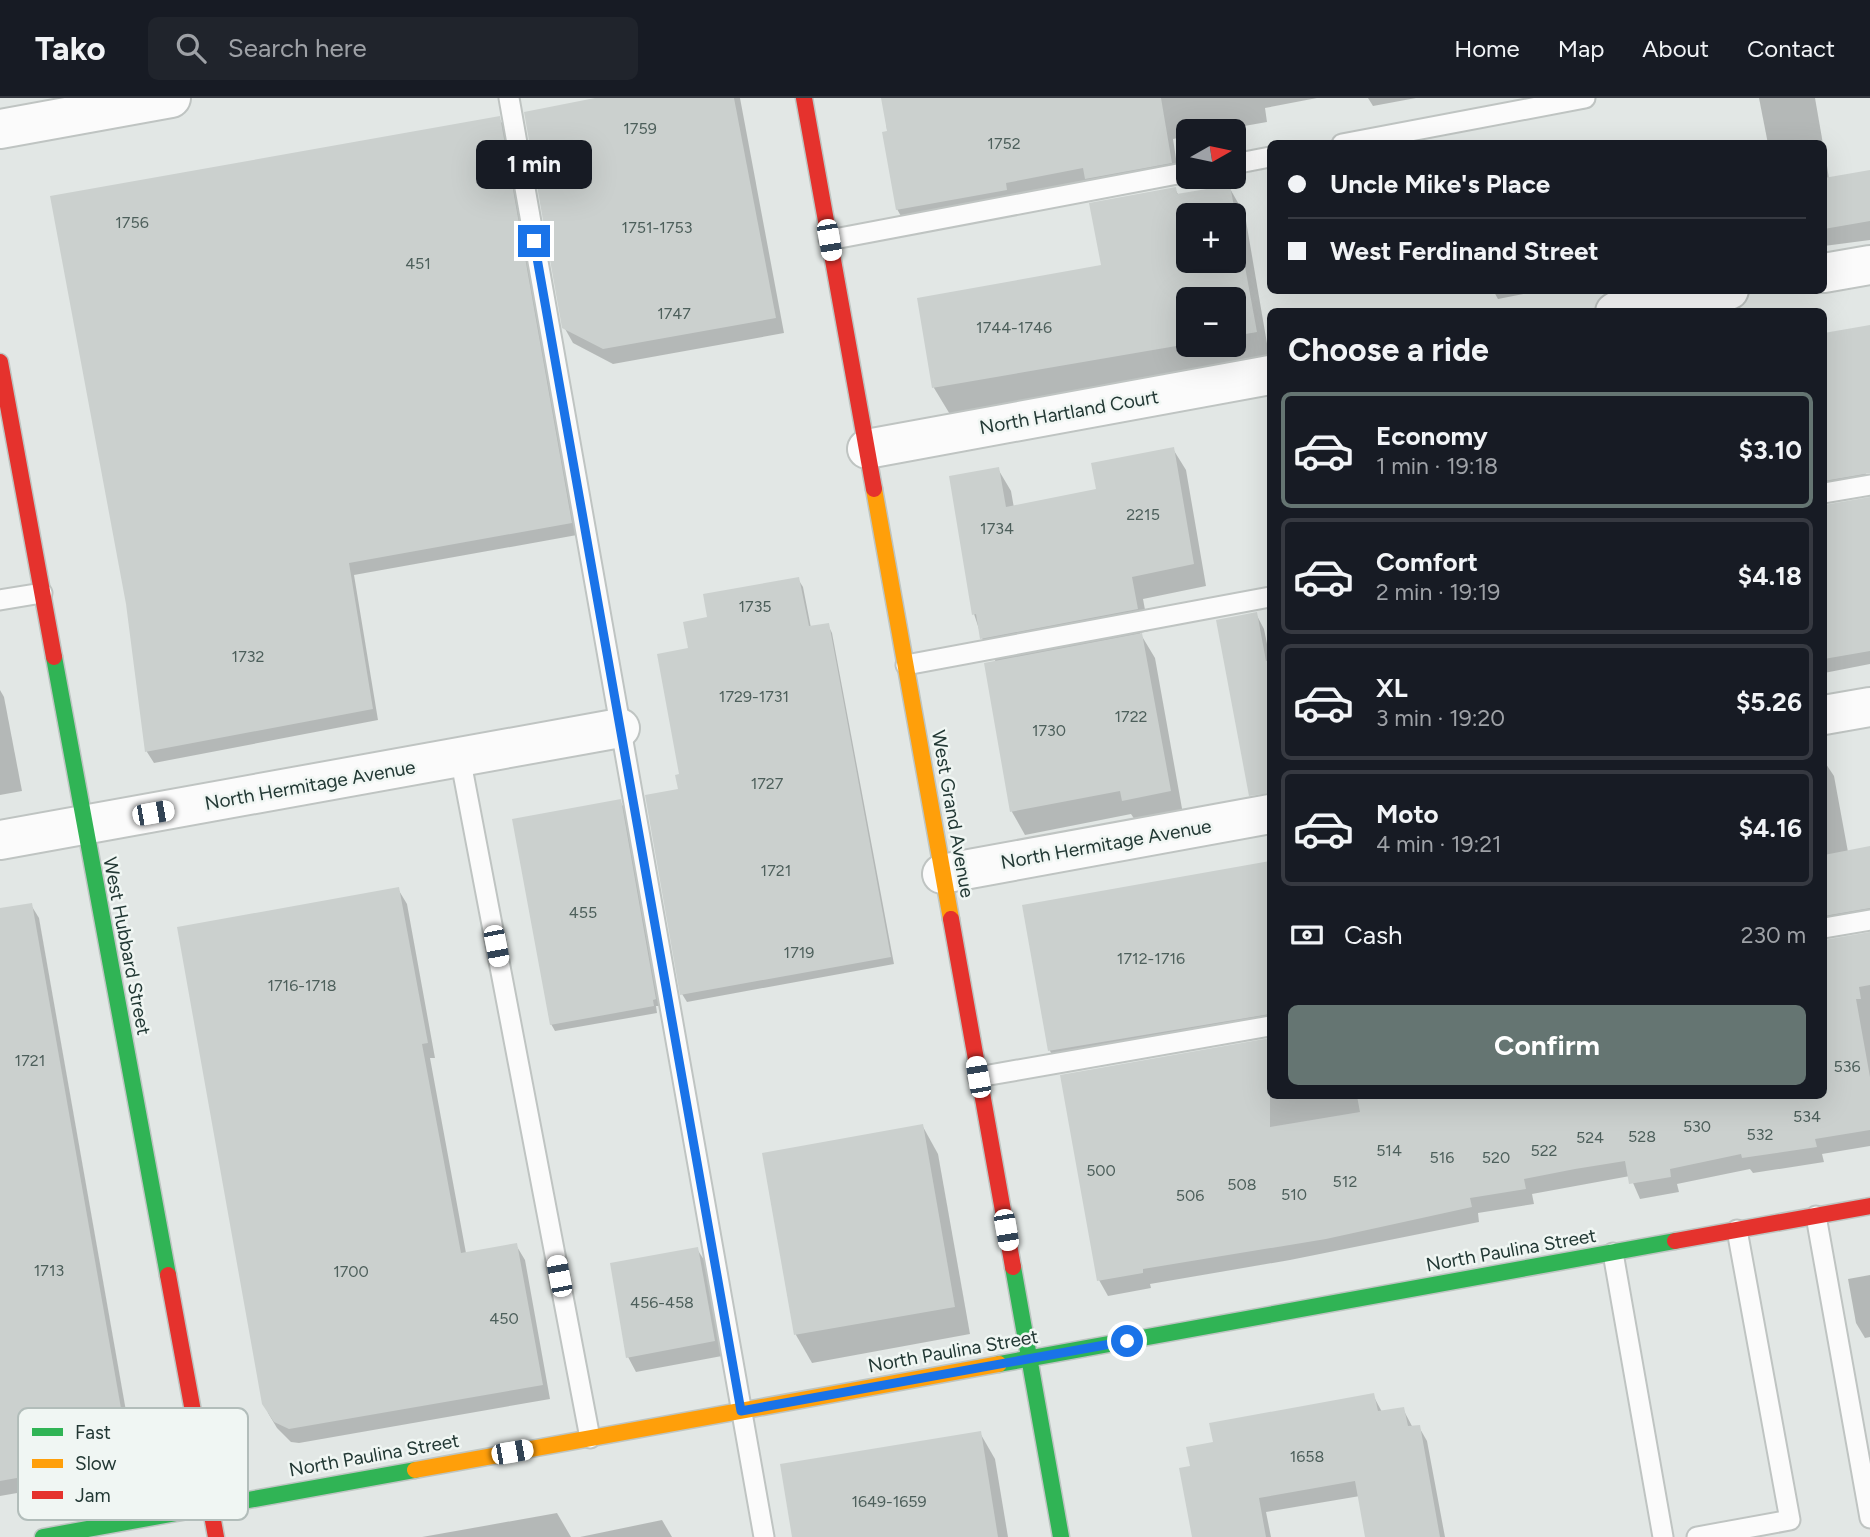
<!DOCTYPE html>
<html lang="en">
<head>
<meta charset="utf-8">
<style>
	:root { --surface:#171b24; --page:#20242c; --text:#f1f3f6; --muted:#9ea1a6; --line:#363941; --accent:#657572 }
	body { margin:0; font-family:Figtree,sans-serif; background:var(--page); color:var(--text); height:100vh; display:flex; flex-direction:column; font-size:26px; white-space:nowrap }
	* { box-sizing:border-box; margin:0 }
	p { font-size:23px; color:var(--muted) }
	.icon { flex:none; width:38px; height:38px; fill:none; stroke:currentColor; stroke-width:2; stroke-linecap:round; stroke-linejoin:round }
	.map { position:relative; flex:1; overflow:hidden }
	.side { position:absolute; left:1267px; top:210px; width:560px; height:791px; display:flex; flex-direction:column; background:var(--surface); border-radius:10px; box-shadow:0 7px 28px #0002 }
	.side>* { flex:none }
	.banner { position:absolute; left:1267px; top:42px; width:560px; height:154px; border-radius:10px; box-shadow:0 7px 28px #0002; display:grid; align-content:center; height:154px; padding:0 21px; background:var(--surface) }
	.needle { width:46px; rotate:81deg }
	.tools { position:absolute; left:1176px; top:21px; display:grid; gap:14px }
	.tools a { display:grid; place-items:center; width:70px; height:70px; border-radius:10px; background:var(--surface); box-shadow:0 7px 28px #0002; font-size:35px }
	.end { position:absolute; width:32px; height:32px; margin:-16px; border:9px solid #1a73e8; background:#fff; box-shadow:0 0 0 4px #fff }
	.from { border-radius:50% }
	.bubble { position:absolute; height:49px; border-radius:10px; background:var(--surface); box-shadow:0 7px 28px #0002; font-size:23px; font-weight:700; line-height:49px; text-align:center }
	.car { position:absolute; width:21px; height:42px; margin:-21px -10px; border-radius:9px; box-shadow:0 0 5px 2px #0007; background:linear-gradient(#fff 24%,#345 0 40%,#fff 0 76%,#345 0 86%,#fff 0) }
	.banner b { display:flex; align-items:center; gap:24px; height:66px; font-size:26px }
	.banner b+b { border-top:2px solid var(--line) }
	.banner i { width:18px; height:18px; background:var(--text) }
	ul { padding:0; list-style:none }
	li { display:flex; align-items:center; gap:21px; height:116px; margin:0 14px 10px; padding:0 7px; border:4px solid var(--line); border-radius:10px }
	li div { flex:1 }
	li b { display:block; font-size:26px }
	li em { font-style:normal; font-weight:700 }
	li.active { border-color:var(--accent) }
	li>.icon { width:63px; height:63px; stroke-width:1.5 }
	h2 { padding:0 21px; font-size:32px; line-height:84px }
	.pay { display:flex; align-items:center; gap:18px; height:77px; padding:0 21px; font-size:26px }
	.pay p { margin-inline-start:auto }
	.button { display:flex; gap:14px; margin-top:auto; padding:14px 21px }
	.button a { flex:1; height:80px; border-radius:10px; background:var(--accent); color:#fff; font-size:28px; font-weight:700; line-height:80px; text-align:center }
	header { display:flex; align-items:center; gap:42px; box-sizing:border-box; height:98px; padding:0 35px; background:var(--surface); border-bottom:2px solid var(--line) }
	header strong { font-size:33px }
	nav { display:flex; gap:38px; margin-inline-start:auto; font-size:24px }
	.search { width:490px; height:63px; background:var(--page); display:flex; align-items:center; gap:18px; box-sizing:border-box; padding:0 24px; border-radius:10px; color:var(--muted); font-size:26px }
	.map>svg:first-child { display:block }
	.shadow { fill:#0003; fill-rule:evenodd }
	.building { fill:#cbd0ce; fill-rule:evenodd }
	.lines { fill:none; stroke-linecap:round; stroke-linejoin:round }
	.lane-casing { stroke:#bfc4c2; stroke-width:23 }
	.street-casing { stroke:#bfc4c2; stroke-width:42 }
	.fast-casing { stroke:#bec5c2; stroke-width:19 }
	.slow-casing { stroke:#bec5c2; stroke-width:19 }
	.jam-casing { stroke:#bec5c2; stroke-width:19 }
	.lane { stroke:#fbfbfb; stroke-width:19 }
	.street { stroke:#fbfbfb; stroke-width:38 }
	.fast { stroke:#30b455; stroke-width:16 }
	.slow { stroke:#ff9f0a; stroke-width:16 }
	.jam { stroke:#e5322d; stroke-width:16 }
	.route { stroke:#1a73e8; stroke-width:9 }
	.labels { text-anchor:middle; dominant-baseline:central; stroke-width:5; stroke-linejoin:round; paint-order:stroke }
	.number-label { font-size:16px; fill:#4d5f5b }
	.street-label { font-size:19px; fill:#223834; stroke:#f0f6f3 }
	.key { fill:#f0f6f3; stroke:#b2bdba; stroke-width:2 }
	.key-label { font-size:19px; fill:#223834 }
</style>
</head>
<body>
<header>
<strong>Tako</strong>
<div class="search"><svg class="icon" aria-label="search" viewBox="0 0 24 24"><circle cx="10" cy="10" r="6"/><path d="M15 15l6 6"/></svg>Search here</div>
<nav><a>Home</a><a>Map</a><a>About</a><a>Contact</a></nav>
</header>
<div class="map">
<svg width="1870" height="1439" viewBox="0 0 1870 1439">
	<rect width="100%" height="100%" fill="#e2e7e5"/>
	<!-- shadow -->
	<g class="shadow">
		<polygon points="608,0 740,0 784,235 613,266 573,245 564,229"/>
		<polygon points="883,0 1317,0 1265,10 1267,24 1216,33 1188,33 1188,38 1173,41 1179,80 906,127 897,111"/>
		<polygon points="1368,0 1416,0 1373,8"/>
		<polygon points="1759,0 1815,0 1823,46 1768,46"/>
		<polygon points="499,20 506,32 577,437 354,477 378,622 154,665 147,654 127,506"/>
		<polygon points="1824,48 1829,81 1870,77 1870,142 1824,148"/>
		<path d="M 1229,89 L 1245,117 L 1270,263 L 951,318 L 934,290 L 919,201 L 1103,169 L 1175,91 L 1179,98 ZM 1188,117 L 1234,117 L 1234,163 L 1188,163 ZM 1188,201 L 1234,201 L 1234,247 L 1188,247 Z"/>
		<polygon points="1493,192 1539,192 1539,193 1498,201"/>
		<polygon points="1870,228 1870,342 1860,343 1868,389 1824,400 1824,237"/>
		<polygon points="1173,351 1186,372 1206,488 1143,501 1149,533 1140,535 1155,560 1183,716 1137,725 1131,716 1025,737 1012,714 996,564 982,540 974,516 998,371 1011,393 1014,410 1098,392"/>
		<polygon points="1824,408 1870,410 1870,566 1824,575"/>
		<polygon points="798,481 803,489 811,530 828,527 832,535 894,866 687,904 682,896 680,692 690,552"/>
		<polygon points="1256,516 1264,531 1270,561 1270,691 1255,694"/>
		<polygon points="0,592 4,599 22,693 0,697"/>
		<polygon points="1824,663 1834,678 1848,754 1870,750 1870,826 1824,837"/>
		<polygon points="620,703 624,710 659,908 656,908 657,915 555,933 551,926"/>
		<polygon points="1270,764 1270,932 1059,968 1050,953 1024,809"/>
		<polygon points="398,791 407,806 435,960 430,960 466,1155 516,1147 525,1162 550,1301 299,1345 291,1344 277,1330 268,1315 179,830"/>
		<polygon points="31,807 39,820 135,1364 126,1376 0,1398 0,812"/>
		<polygon points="1870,836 1870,1048 1822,1056 1824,1064 1753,1075 1750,1071 1677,1086 1679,1094 1640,1101 1630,1078 1532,1096 1534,1106 1478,1115 1479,1124 1290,1162 1150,1186 1151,1190 1108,1198 1099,1182 1062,978 1270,942 1270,998 1824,998 1824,843"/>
		<polygon points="922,1027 938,1056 970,1236 812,1265 796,1237 764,1056"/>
		<polygon points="697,1151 706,1165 722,1258 636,1274 628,1259"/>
		<polygon points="1870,1177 1870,1239 1865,1240 1856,1225 1848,1181"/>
		<polygon points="1373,1297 1382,1314 1403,1311 1413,1330 1419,1329 1427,1343 1445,1439 1367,1439 1360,1398 1266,1414 1271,1439 1193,1439 1192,1369 1215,1346"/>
		<polygon points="980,1335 995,1361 1008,1439 794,1439"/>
		<polygon points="557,1415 571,1439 422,1439"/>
		<polygon points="662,1422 672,1439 580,1439"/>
	</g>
	<!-- building -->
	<g class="building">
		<polygon points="595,0 734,0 776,220 603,251 562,230 524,14"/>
		<polygon points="881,0 1161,0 1172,65 1085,81 1083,70 1006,85 1007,92 896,112 882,34 887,33"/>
		<polygon points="500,18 572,425 349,465 373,611 145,654 126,506 50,98"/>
		<polygon points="1870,72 1870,123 1824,131 1824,80"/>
		<path d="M 1230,87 L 1257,234 L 1234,238 L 1234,201 L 1188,201 L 1188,246 L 932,290 L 917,200 L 1101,167 L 1089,105 L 1176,89 L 1177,96 ZM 1188,117 L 1234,117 L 1234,163 L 1188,163 Z"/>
		<polygon points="1870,227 1870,375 1824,383 1824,235"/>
		<polygon points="1174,349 1194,466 1132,479 1138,511 980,541 976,516 972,517 949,378 999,369 1006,409 1096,391 1091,365"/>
		<polygon points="1870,399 1870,553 1824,561 1824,407"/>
		<polygon points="799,479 809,528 829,525 891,859 680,897 645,697 678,691 675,677 679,676 657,556 688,550 683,524 707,519 703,496"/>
		<polygon points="1257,514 1266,563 1270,562 1270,695 1249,698 1216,522"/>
		<polygon points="1142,535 1171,693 1122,703 1120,693 1010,714 984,565"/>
		<polygon points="621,701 656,901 653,902 654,908 550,927 512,721"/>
		<polygon points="1870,748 1870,810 1824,818 1824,757"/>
		<polygon points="1270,763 1270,916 1048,953 1022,807"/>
		<polygon points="399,789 428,945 422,946 461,1155 517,1145 543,1287 289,1331 274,1324 262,1306 177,829"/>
		<polygon points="32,805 128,1350 118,1362 0,1383 0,810"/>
		<polygon points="1870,834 1870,887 1859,889 1861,901 1856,901 1870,979 1870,1032 1815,1041 1817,1049 1742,1060 1741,1056 1670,1071 1671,1079 1629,1086 1625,1063 1575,1071 1524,1081 1526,1091 1470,1100 1472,1109 1326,1141 1143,1171 1143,1175 1097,1183 1060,977 1270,940 1270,1029 1360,1014 1357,998 1824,998 1824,842"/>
		<polygon points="923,1026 955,1209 794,1237 762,1055"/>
		<polygon points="698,1149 715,1243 626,1260 610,1165"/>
		<polygon points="1374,1295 1378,1313 1404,1309 1408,1328 1420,1327 1440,1439 1365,1439 1355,1383 1259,1400 1266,1439 1192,1439 1179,1370 1190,1368 1186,1349 1213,1344 1209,1325"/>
		<polygon points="981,1333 998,1439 792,1439 780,1366"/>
	</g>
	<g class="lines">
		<defs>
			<g id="lane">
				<polyline points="509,0 764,1439"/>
				<polyline points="1342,46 1585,0"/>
				<polyline points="1234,66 1270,59"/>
				<polyline points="829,142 1188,74"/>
				<polyline points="1824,395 1870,387"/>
				<polyline points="0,502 42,495"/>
				<polyline points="906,567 1270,499"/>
				<polyline points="460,659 590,1340"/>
				<polyline points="1824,830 1870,822"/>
				<polyline points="978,979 1270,928"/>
				<polyline points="1816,1118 1870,1420"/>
				<polyline points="1613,1155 1663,1439"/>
				<polyline points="1697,1439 1790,1422 1737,1132"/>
			</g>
			<g id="street">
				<polyline points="0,31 171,0"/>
				<polyline points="1824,175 1870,167"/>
				<polyline points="1615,214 1729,192"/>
				<polyline points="867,351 1270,277"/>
				<polyline points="1824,617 1870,609"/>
				<polyline points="0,742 620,630"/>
				<polyline points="942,776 1270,716"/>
			</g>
			<g id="fast">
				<polyline points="54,559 168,1177"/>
				<polyline points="1013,1169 1061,1439"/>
				<polyline points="999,1266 1675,1143"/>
				<polyline points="43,1439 415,1372"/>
			</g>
			<g id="slow">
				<polyline points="874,391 951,821"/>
				<polyline points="415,1372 999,1266"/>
			</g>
			<g id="jam">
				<polyline points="804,0 874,391"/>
				<polyline points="0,264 54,559"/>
				<polyline points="951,821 1013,1169"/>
				<polyline points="1675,1143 1870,1108"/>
				<polyline points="168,1177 216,1439"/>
			</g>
		</defs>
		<!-- lane casing -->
		<use href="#lane" class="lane-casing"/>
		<!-- street casing -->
		<use href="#street" class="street-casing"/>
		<!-- fast casing -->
		<use href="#fast" class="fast-casing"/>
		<!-- slow casing -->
		<use href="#slow" class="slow-casing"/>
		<!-- jam casing -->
		<use href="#jam" class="jam-casing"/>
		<!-- lane -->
		<use href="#lane" class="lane"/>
		<!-- street -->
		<use href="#street" class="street"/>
		<!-- fast -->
		<use href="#fast" class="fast"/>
		<!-- slow -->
		<use href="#slow" class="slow"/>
		<!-- jam -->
		<use href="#jam" class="jam"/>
	</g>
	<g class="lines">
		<!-- route -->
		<polyline class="route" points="534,143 741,1313 1127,1243"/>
	</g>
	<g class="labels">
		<!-- number labels -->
		<g class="number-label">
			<text x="640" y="30">1759</text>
			<text x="1004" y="45">1752</text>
			<text x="132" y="124">1756</text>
			<text x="657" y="129">1751-1753</text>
			<text x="418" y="165">451</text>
			<text x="674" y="215">1747</text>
			<text x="1014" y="229">1744-1746</text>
			<text x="1143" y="416">2215</text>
			<text x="997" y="430">1734</text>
			<text x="755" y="508">1735</text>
			<text x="248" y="558">1732</text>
			<text x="754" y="598">1729-1731</text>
			<text x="1131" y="618">1722</text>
			<text x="1049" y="632">1730</text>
			<text x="767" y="685">1727</text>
			<text x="776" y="772">1721</text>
			<text x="583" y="814">455</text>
			<text x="799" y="854">1719</text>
			<text x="1151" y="860">1712-1716</text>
			<text x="302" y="887">1716-1718</text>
			<text x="30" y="962">1721</text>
			<text x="1847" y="968">536</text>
			<text x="1807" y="1018">534</text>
			<text x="1697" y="1028">530</text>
			<text x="1760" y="1036">532</text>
			<text x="1642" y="1038">528</text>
			<text x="1590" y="1039">524</text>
			<text x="1389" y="1052">514</text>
			<text x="1544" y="1052">522</text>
			<text x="1442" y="1059">516</text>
			<text x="1496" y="1059">520</text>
			<text x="1101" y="1072">500</text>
			<text x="1345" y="1083">512</text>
			<text x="1242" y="1086">508</text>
			<text x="1294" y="1096">510</text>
			<text x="1190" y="1097">506</text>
			<text x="49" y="1172">1713</text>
			<text x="351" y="1173">1700</text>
			<text x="662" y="1204">456-458</text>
			<text x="504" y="1220">450</text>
			<text x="1307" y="1358">1658</text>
			<text x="889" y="1403">1649-1659</text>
		</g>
		<!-- street labels -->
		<g class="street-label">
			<text transform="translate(1069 314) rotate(-10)">North Hartland Court</text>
			<text transform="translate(310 687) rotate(-10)">North Hermitage Avenue</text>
			<text transform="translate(953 716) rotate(80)">West Grand Avenue</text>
			<text transform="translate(1106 746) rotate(-10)">North Hermitage Avenue</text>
			<text transform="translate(127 848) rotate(79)">West Hubbard Street</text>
			<text transform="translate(1511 1152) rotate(-10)">North Paulina Street</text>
			<text transform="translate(953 1253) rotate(-10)">North Paulina Street</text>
			<text transform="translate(374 1357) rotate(-10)">North Paulina Street</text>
		</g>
	</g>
	<!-- legend -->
	<rect x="18" y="1310" width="230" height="112" rx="10" class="key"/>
	<rect x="32" y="1330" width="31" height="8" fill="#30b455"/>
	<rect x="32" y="1361" width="31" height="9" fill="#ff9f0a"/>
	<rect x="32" y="1393" width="31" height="8" fill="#e5322d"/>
	<g class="key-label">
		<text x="75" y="1341">Fast</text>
		<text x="75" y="1372">Slow</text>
		<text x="75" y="1404">Jam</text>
	</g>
</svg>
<div class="tools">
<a><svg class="needle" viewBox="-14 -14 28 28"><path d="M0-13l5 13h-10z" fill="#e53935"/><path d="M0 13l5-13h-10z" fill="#9ea1a6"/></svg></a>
<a>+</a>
<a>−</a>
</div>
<i class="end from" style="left:1127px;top:1243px"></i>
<i class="end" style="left:534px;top:143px"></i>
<div class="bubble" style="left:476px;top:42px;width:116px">1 min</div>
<i class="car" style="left:829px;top:142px;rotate:170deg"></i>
<i class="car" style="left:153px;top:715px;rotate:80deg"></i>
<i class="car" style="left:496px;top:848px;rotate:169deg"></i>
<i class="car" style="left:978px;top:979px;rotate:350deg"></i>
<i class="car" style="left:1006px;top:1132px;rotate:170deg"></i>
<i class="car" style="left:559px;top:1178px;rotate:349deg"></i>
<i class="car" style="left:512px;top:1354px;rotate:80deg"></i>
<div class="banner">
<b><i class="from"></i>Uncle Mike's Place</b>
<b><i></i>West Ferdinand Street</b>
</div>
<section class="side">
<h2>Choose a ride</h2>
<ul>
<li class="active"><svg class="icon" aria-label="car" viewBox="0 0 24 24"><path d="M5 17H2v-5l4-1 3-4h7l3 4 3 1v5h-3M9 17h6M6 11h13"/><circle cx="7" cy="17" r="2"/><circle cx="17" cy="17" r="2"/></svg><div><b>Economy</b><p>1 min · 19:18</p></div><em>$3.10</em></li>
<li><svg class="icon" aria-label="car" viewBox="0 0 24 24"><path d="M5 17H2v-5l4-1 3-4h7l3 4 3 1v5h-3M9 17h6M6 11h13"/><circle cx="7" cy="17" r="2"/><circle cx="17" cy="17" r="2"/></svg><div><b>Comfort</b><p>2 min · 19:19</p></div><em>$4.18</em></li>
<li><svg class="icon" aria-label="car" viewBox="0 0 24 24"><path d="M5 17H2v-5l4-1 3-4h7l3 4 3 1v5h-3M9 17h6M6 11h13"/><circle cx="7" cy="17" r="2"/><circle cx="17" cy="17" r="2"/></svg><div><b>XL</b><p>3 min · 19:20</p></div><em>$5.26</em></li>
<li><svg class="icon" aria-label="car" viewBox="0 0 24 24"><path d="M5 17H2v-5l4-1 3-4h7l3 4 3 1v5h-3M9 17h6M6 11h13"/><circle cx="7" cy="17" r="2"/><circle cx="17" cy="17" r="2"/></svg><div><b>Moto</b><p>4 min · 19:21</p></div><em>$4.16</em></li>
</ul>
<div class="pay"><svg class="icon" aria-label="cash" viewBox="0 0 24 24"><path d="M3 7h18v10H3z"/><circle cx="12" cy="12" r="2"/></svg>Cash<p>230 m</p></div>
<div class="button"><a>Confirm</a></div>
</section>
</div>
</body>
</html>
